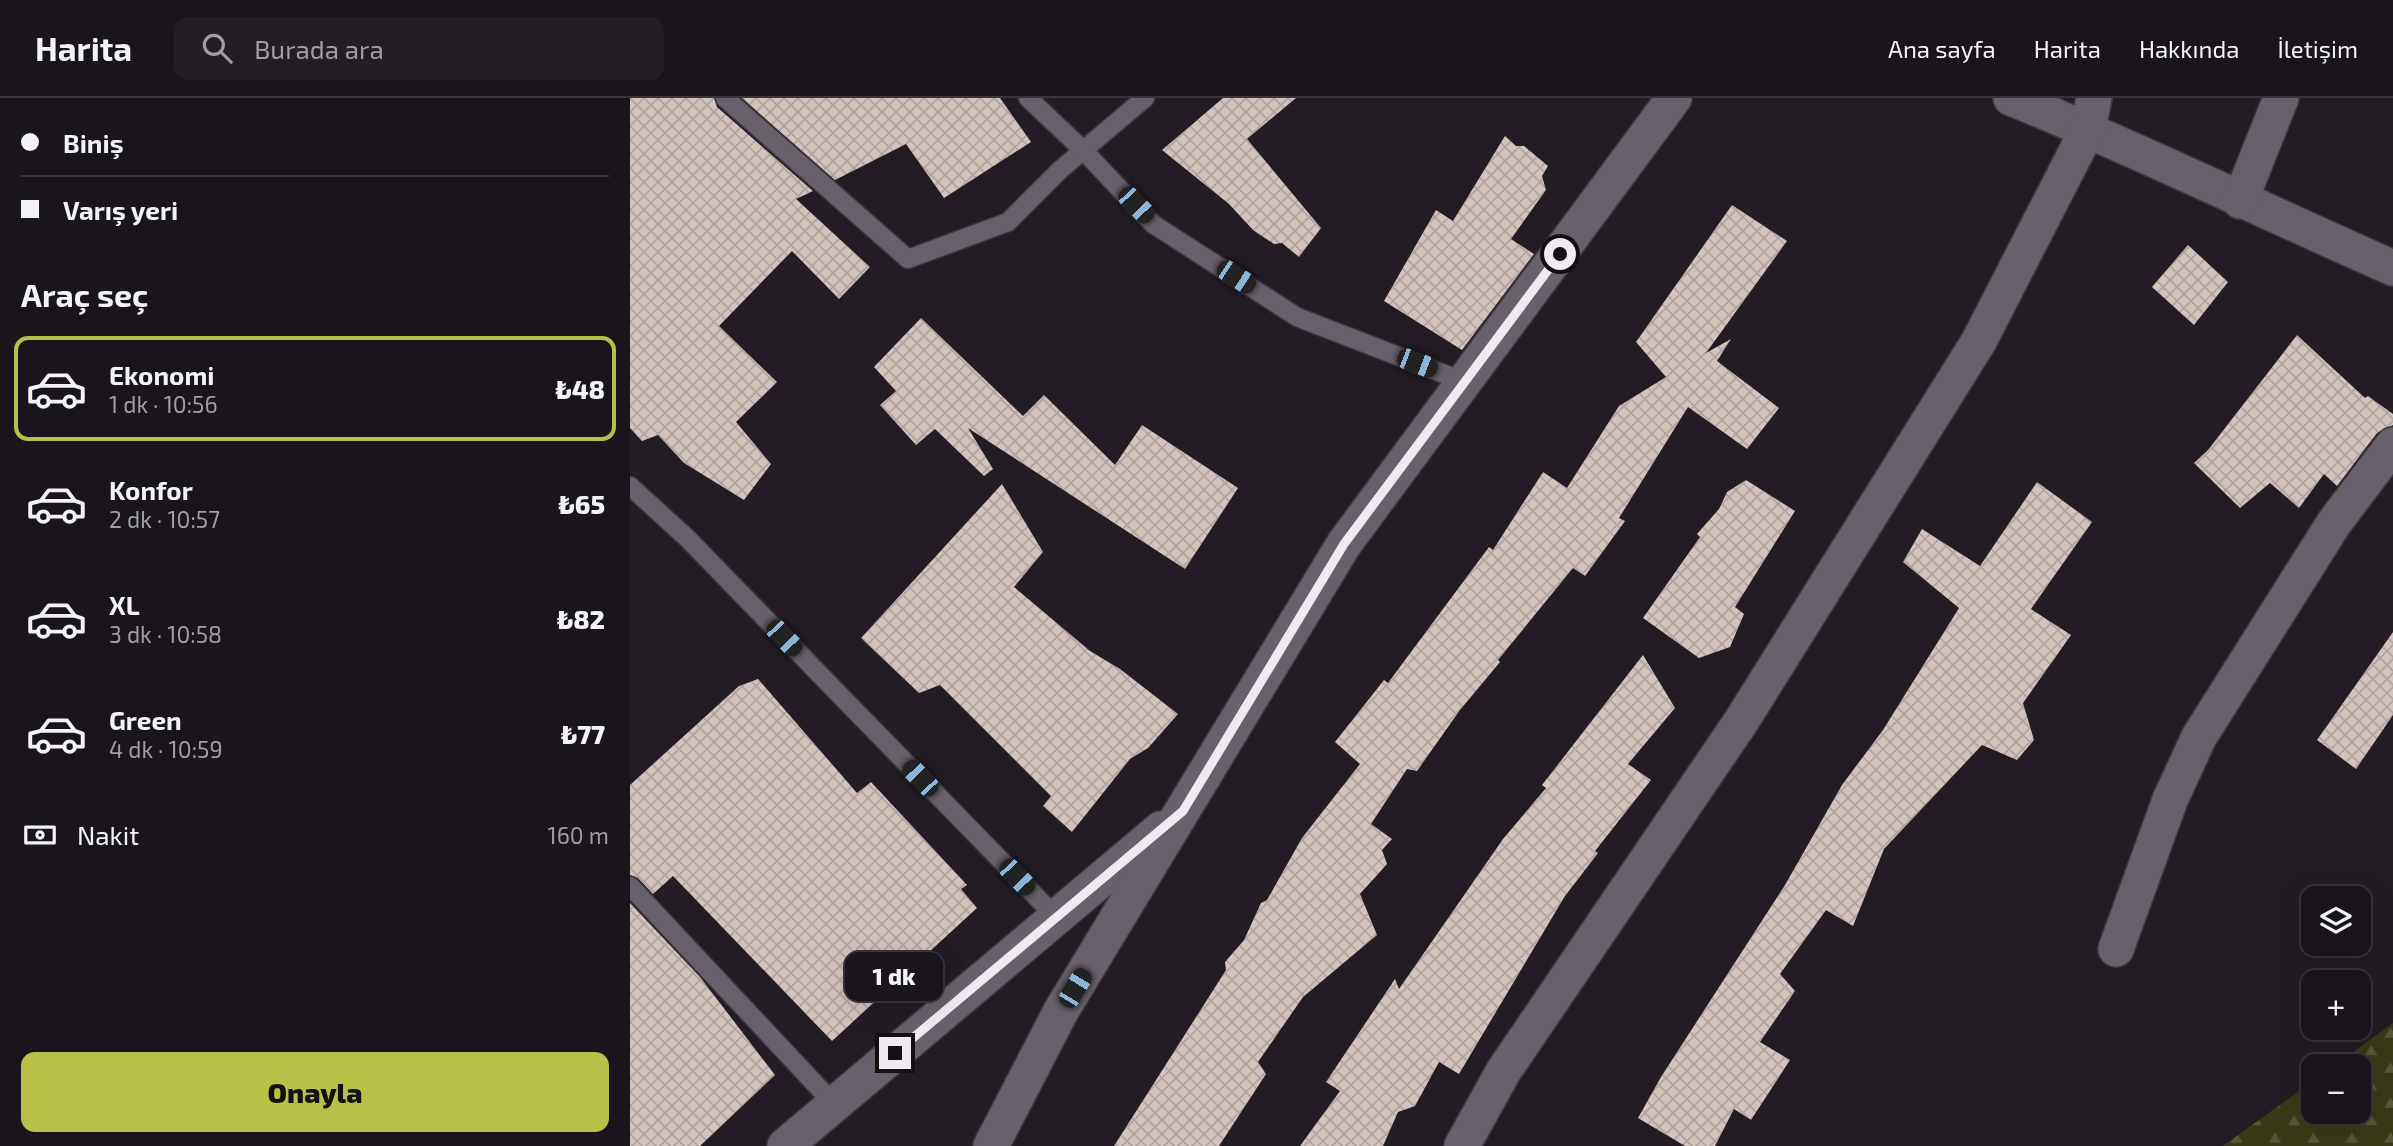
<!DOCTYPE html>
<html lang="tr">
<head>
<meta charset="utf-8">
<style>
	:root { --surface:#1a151c; --page:#231e25; --text:#f1f3f6; --muted:#9f9fa3; --line:#38343b; --accent:#b8c147 }
	body { margin:0; font-family:"Exo 2",sans-serif; background:var(--page); color:var(--text); height:100vh; display:flex; flex-direction:column; font-size:26px; white-space:nowrap }
	* { box-sizing:border-box; margin:0 }
	p { font-size:23px; color:var(--muted) }
	.icon { flex:none; width:38px; height:38px; fill:none; stroke:currentColor; stroke-width:2; stroke-linecap:round; stroke-linejoin:round }
	.map { position:relative; flex:1; overflow:hidden }
	.panel { display:flex; flex-direction:column; background:var(--surface); width:630px }
	.panel>* { flex:none }
	.banner { display:grid; align-content:center; height:154px; padding:0 21px; background:var(--surface) }
	.controls { position:absolute; left:1671px; top:788px; display:grid; gap:14px }
	.controls a { display:grid; place-items:center; width:70px; height:70px; border-radius:14px; background:var(--surface); box-shadow:0 7px 28px #0002,0 0 0 2px var(--line); font-size:35px }
	.end { position:absolute; width:32px; height:32px; margin:-16px; border:9px solid #efeaf1; background:#111; box-shadow:0 0 0 4px #111 }
	.from { border-radius:50% }
	.bubble { position:absolute; height:49px; border-radius:14px; background:var(--surface); box-shadow:0 7px 28px #0002,0 0 0 2px var(--line); font-size:23px; font-weight:800; line-height:49px; text-align:center }
	.car { position:absolute; width:21px; height:42px; margin:-21px -10px; border-radius:9px; box-shadow:0 0 5px 2px #0007; background:linear-gradient(#222 24%,#8ab4d8 0 40%,#222 0 76%,#8ab4d8 0 86%,#222 0) }
	.banner b { display:flex; align-items:center; gap:24px; height:66px; font-size:26px }
	.banner b+b { border-top:2px solid var(--line) }
	.banner i { width:18px; height:18px; background:var(--text) }
	ul { padding:0; list-style:none }
	li { display:flex; align-items:center; gap:21px; height:105px; margin:0 14px 10px; padding:0 7px; border:4px solid transparent; border-radius:14px }
	li div { flex:1 }
	li b { display:block; font-size:26px }
	li em { font-style:normal; font-weight:800 }
	li.on { border-color:var(--accent) }
	li>.icon { width:63px; height:63px; stroke-width:1.5 }
	h2 { padding:0 21px; font-size:32px; line-height:84px }
	.pay { display:flex; align-items:center; gap:18px; height:77px; padding:0 21px; font-size:26px }
	.pay p { margin-inline-start:auto }
	.action { display:flex; gap:14px; margin-top:auto; padding:14px 21px }
	.action a { flex:1; height:80px; border-radius:14px; background:var(--accent); color:#111; font-size:28px; font-weight:800; line-height:80px; text-align:center }
	header { display:flex; align-items:center; gap:42px; box-sizing:border-box; height:98px; padding:0 35px; background:var(--surface); border-bottom:2px solid var(--line) }
	header strong { font-size:33px }
	nav { display:flex; gap:38px; margin-inline-start:auto; font-size:24px }
	.search { width:490px; height:63px; background:var(--page); display:flex; align-items:center; gap:18px; box-sizing:border-box; padding:0 24px; border-radius:14px; color:var(--muted); font-size:26px }
	main { display:flex; flex:1; min-height:0 }
	.map>svg:first-child { display:block }
	.forest { fill:url(#forest-firs) }
	.building { fill:url(#building-cross-hatch) }
	.lines { fill:none; stroke-linecap:round; stroke-linejoin:round }
	.lane-casing { stroke:#3e3940; stroke-width:21 }
	.street-casing { stroke:#3e3940; stroke-width:38 }
	.lane { stroke:#68606b; stroke-width:18 }
	.street { stroke:#68606b; stroke-width:35 }
	.route { stroke:#efeaf1; stroke-width:9 }
</style>
</head>
<body>
<header>
<strong>Harita</strong>
<div class="search"><svg class="icon" aria-label="search" viewBox="0 0 24 24"><circle cx="10" cy="10" r="6"/><path d="M15 15l6 6"/></svg>Burada ara</div>
<nav><a>Ana sayfa</a><a>Harita</a><a>Hakkında</a><a>İletişim</a></nav>
</header>
<main>
<section class="panel">
<div class="banner">
<b><i class="from"></i>Biniş</b>
<b><i></i>Varış yeri</b>
</div>
<h2>Araç seç</h2>
<ul>
<li class="on"><svg class="icon" aria-label="car" viewBox="0 0 24 24"><path d="M5 17H2v-5l4-1 3-4h7l3 4 3 1v5h-3M9 17h6M6 11h13"/><circle cx="7" cy="17" r="2"/><circle cx="17" cy="17" r="2"/></svg><div><b>Ekonomi</b><p>1 dk · 10:56</p></div><em>₺48</em></li>
<li><svg class="icon" aria-label="car" viewBox="0 0 24 24"><path d="M5 17H2v-5l4-1 3-4h7l3 4 3 1v5h-3M9 17h6M6 11h13"/><circle cx="7" cy="17" r="2"/><circle cx="17" cy="17" r="2"/></svg><div><b>Konfor</b><p>2 dk · 10:57</p></div><em>₺65</em></li>
<li><svg class="icon" aria-label="car" viewBox="0 0 24 24"><path d="M5 17H2v-5l4-1 3-4h7l3 4 3 1v5h-3M9 17h6M6 11h13"/><circle cx="7" cy="17" r="2"/><circle cx="17" cy="17" r="2"/></svg><div><b>XL</b><p>3 dk · 10:58</p></div><em>₺82</em></li>
<li><svg class="icon" aria-label="car" viewBox="0 0 24 24"><path d="M5 17H2v-5l4-1 3-4h7l3 4 3 1v5h-3M9 17h6M6 11h13"/><circle cx="7" cy="17" r="2"/><circle cx="17" cy="17" r="2"/></svg><div><b>Green</b><p>4 dk · 10:59</p></div><em>₺77</em></li>
</ul>
<div class="pay"><svg class="icon" aria-label="cash" viewBox="0 0 24 24"><path d="M3 7h18v10H3z"/><circle cx="12" cy="12" r="2"/></svg>Nakit<p>160 m</p></div>
<div class="action"><a>Onayla</a></div>
</section>
<div class="map">
<svg width="1763" height="1048" viewBox="0 0 1763 1048">
	<defs>
		<pattern id="forest-firs" width="22" height="20" patternUnits="userSpaceOnUse" patternTransform="scale(1.75)"><rect width="22" height="20" fill="#393a15"/><path d="M5 1l3.5 6h-7zM16 11l3.5 6h-7z" fill="#565738"/></pattern>
		<pattern id="building-cross-hatch" width="8" height="8" patternUnits="userSpaceOnUse" patternTransform="scale(1.75)"><rect width="8" height="8" fill="#d3c3bd"/><path d="M0 0l8 8M0 8l8-8" fill="none" stroke="#b0a4a0"/></pattern>
	</defs>
	<rect width="100%" height="100%" fill="#231c25"/>
	<!-- forest -->
	<polygon class="forest" points="1763,925 1763,1048 1593,1048 1683,983 1684,1013 1729,1013 1729,968 1704,968"/>
	<!-- building -->
	<g class="building">
		<polygon points="0,0 84,0 87,9 183,93 166,101 240,169 209,201 162,153 89,228 147,284 106,324 141,366 114,402 54,365 28,337 12,343 0,330"/>
		<polygon points="112,0 370,0 401,44 314,100 276,46 205,82"/>
		<polygon points="593,0 666,0 617,41 691,130 669,159 652,145 644,146 623,132 599,106 532,52"/>
		<polygon points="875,38 886,48 894,48 918,68 912,78 916,92 881,141 904,156 832,252 754,203 806,112 823,123"/>
		<polygon points="1102,107 1157,143 1076,255 1101,241 1087,263 1149,310 1117,351 1058,309 989,420 995,423 955,478 943,470 868,562 870,564 830,612 787,673 777,671 741,726 762,741 752,752 757,766 730,796 747,837 673,899 628,964 636,976 589,1048 484,1048 596,872 595,864 614,842 631,805 637,802 672,740 730,666 705,644 754,582 758,585 859,449 863,452 913,374 937,390 989,308 1036,279 1006,244"/>
		<polygon points="1558,147 1598,184 1564,227 1522,189"/>
		<polygon points="291,220 393,318 414,297 485,367 512,327 608,390 555,471 338,330 363,371 354,378 305,331 286,347 250,307 266,293 244,269"/>
		<polygon points="1667,237 1735,300 1738,298 1763,316 1763,327 1747,335 1707,388 1694,376 1669,410 1640,385 1610,410 1564,365 1578,352"/>
		<polygon points="1116,382 1165,413 1105,509 1114,516 1100,549 1069,560 1013,520 1070,439 1067,436 1089,411 1097,394"/>
		<polygon points="1407,384 1462,424 1401,511 1441,537 1393,605 1404,642 1387,662 1352,647 1254,751 1223,828 1196,812 1150,876 1165,893 1130,944 1160,962 1121,1022 1104,1011 1085,1048 1055,1048 1008,1020 1031,979 1155,787 1212,687 1253,632 1329,510 1273,464 1292,431 1350,468"/>
		<polygon points="372,386 413,454 384,489 460,553 490,571 548,616 518,650 500,661 442,734 413,708 421,698 310,587 289,595 231,540"/>
		<polygon points="1763,534 1763,617 1726,671 1687,642"/>
		<polygon points="1013,557 1045,610 998,666 1021,682 965,753 968,755 935,798 829,976 809,964 785,1008 768,1014 753,1048 670,1048 710,993 696,984 765,881 769,891 873,741 916,690 912,687"/>
		<polygon points="128,581 227,695 241,684 337,787 331,791 347,810 202,943 43,778 23,796 8,780 0,777 0,687 109,588"/>
		<polygon points="0,805 70,879 145,977 70,1048 0,1048"/>
	</g>
	<g class="lines">
		<defs>
			<g id="lane">
				<polyline points="95,0 278,161 378,124 430,72 515,0"/>
				<polyline points="398,0 453,52 523,126 667,219 835,284"/>
				<polyline points="0,388 57,440 426,819"/>
				<polyline points="0,788 204,1006"/>
			</g>
			<g id="street">
				<path d="M 1381,0 C 1510,52 1635,114 1763,170"/>
				<polyline points="1610,103 1651,0"/>
				<polyline points="1486,851 1540,702 1569,639 1704,425 1763,347"/>
				<polyline points="155,1048 531,731"/>
				<polyline points="361,1048 431,913 714,446 1044,0"/>
				<polyline points="832,1048 873,974 1112,622 1349,243 1458,31 1464,0"/>
			</g>
		</defs>
		<!-- lane casing -->
		<use href="#lane" class="lane-casing"/>
		<!-- street casing -->
		<use href="#street" class="street-casing"/>
		<!-- lane -->
		<use href="#lane" class="lane"/>
		<!-- street -->
		<use href="#street" class="street"/>
	</g>
	<g class="lines">
		<!-- route -->
		<polyline class="route" points="265,955 553,713 714,446 930,156"/>
	</g>
</svg>
<div class="controls">
<a><svg class="icon" aria-label="layers" viewBox="0 0 24 24"><path d="M12 4l9 5-9 5-9-5zM3 14l9 5 9-5"/></svg></a>
<a>+</a>
<a>−</a>
</div>
<i class="end from" style="left:930px;top:156px"></i>
<i class="end" style="left:265px;top:955px"></i>
<div class="bubble" style="left:215px;top:854px;width:98px">1 dk</div>
<i class="car" style="left:506px;top:107px;rotate:136deg"></i>
<i class="car" style="left:606px;top:179px;rotate:123deg"></i>
<i class="car" style="left:787px;top:265px;rotate:111deg"></i>
<i class="car" style="left:154px;top:540px;rotate:136deg"></i>
<i class="car" style="left:290px;top:680px;rotate:316deg"></i>
<i class="car" style="left:387px;top:779px;rotate:136deg"></i>
<i class="car" style="left:445px;top:890px;rotate:31deg"></i>
</div>
</main>
</body>
</html>
